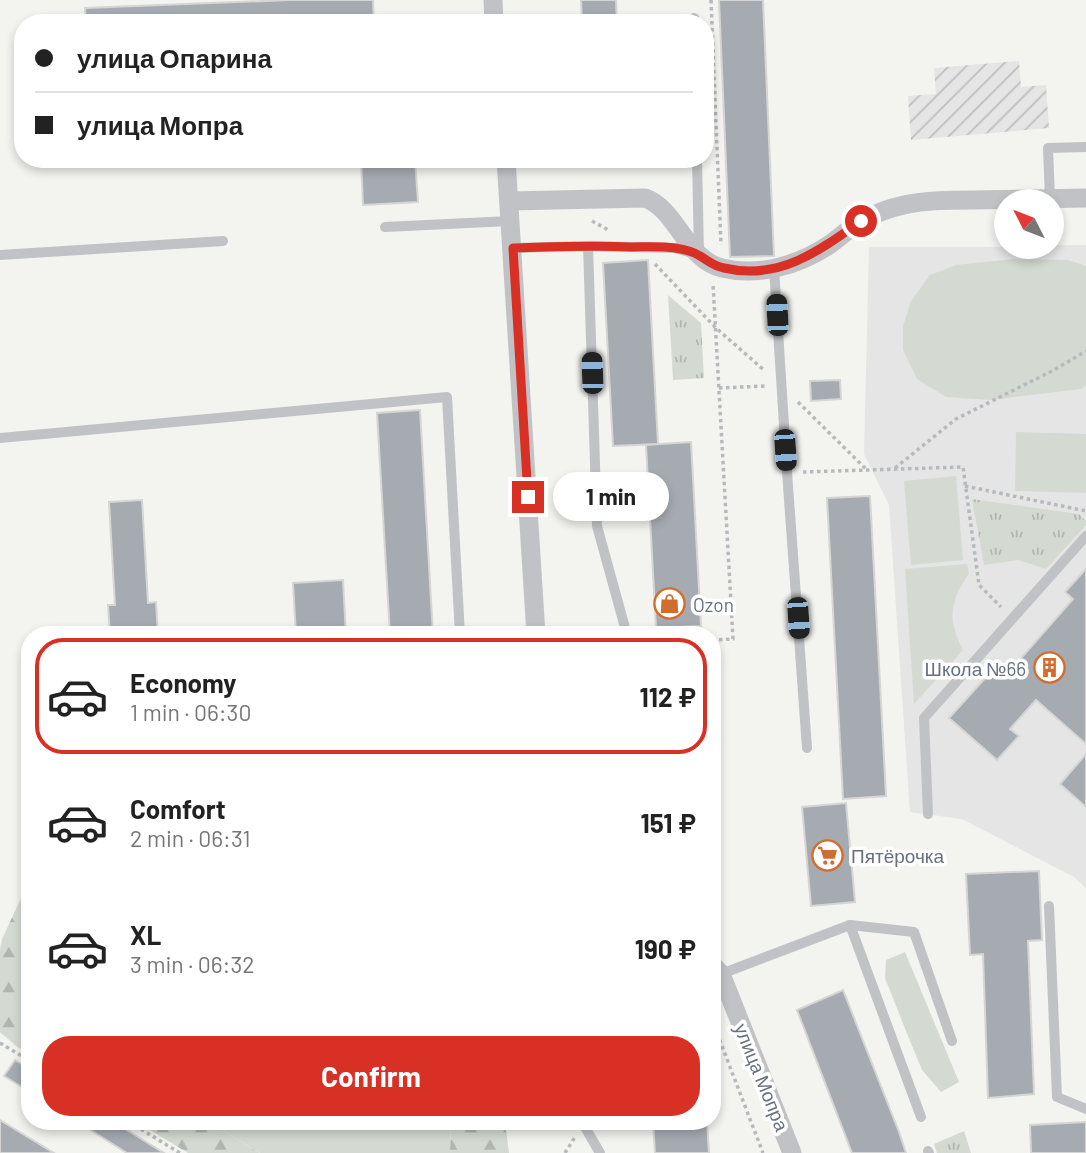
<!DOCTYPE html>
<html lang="en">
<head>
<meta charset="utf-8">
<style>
	:root { --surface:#fff; --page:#f2f2f2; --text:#222; --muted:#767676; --line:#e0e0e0; --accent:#d93025 }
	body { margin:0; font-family:Barlow,sans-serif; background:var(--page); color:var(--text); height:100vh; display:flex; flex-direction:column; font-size:26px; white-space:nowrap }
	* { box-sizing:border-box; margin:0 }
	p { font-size:23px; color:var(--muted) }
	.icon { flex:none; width:38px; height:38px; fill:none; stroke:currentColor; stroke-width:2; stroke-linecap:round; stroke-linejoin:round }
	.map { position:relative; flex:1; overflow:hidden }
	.drawer { position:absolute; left:21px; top:626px; width:700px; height:504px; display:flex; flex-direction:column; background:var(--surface); border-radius:28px; box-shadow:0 4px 10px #0003 }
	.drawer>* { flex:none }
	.top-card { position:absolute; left:14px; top:14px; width:700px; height:154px; border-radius:28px; box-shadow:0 4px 10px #0003; display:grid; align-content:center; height:154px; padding:0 21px; background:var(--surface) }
	.needle { width:46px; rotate:312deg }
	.fabs { position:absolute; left:994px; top:189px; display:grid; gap:14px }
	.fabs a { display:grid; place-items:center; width:70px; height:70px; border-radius:50%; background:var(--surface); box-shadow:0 4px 10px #0003; font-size:35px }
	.end { position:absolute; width:32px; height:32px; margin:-16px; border:9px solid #d93025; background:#fff; box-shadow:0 0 0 4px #fff }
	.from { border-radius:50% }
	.bubble { position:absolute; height:49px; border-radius:24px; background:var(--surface); box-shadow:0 4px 10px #0003; font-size:23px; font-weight:700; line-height:49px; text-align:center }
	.car { position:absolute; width:21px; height:42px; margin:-21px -10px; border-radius:9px; box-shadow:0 0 5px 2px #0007; background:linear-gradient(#222 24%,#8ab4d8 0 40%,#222 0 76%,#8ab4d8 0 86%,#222 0) }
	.top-card b { display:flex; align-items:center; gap:24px; height:66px; font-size:26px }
	.top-card b+b { border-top:2px solid var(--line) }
	.top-card i { width:18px; height:18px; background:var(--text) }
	ul { padding:12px 0 0; list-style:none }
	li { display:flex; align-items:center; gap:21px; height:116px; margin:0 14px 10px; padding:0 7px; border:4px solid transparent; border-radius:28px }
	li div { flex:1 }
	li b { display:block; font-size:26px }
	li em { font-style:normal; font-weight:700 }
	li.on { border-color:var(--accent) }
	li>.icon { width:63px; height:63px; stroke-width:1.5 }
	.primary-button { display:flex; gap:14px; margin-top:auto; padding:14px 21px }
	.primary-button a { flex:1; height:80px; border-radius:28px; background:var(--accent); color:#fff; font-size:28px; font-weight:700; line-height:80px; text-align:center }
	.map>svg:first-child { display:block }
	.built { fill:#e4e5e4 }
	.industrial { fill:url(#industrial-furrows) }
	.grass { fill:#d4dad2 }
	.forest { fill:url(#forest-firs) }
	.park { fill:url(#park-tufts) }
	.building { fill:#a6abb2; stroke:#d5d5d3; stroke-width:2 }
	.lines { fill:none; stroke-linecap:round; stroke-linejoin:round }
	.path { stroke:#b7b9bc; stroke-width:3.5; stroke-dasharray:3.5 3.5; stroke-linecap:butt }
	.service { stroke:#c0c2c6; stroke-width:10 }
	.minor { stroke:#c0c2c6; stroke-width:19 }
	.route { stroke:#d93025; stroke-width:9 }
	.labels { text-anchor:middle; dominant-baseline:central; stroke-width:7; stroke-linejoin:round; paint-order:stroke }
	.poi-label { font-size:19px; fill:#66707f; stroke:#fff; text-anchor:start }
	.street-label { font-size:19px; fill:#66707f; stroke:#fff }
</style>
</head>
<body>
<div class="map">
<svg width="1086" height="1153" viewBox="0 0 1086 1153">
	<defs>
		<pattern id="industrial-furrows" width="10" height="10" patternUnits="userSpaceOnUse" patternTransform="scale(1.75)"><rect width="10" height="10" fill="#e4e5e4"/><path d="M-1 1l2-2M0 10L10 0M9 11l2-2" fill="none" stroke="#bdbebe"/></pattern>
		<pattern id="forest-firs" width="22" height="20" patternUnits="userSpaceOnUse" patternTransform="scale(1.75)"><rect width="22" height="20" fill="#d4dad2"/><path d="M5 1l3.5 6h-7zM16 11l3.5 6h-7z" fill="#b0b5b0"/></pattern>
		<pattern id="park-tufts" width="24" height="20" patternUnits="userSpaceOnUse" patternTransform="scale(1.75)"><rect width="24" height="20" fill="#d4dad2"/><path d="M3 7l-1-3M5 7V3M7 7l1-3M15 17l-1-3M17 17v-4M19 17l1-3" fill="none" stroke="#b0b5b0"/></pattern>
	</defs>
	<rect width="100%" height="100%" fill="#f3f4f0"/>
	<!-- built -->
	<polygon class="built" points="1052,245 1086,245 1086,888 1074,877 962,819 910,812 889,505 864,454 869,247 1052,247"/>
	<!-- industrial -->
	<polygon class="industrial" points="1019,61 1021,87 1046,85 1049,128 911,140 908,96 936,94 934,68"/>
	<!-- grass -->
	<g class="grass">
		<polygon points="1012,259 1068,260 1086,266 1086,385 1081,389 990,400 946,397 917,379 903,350 903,326 911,301 930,275 956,265"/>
		<polygon points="1016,432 1086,434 1086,493 1015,491"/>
		<polygon points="956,476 963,560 911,565 904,481"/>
		<path d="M 967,564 L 969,573 C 950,602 947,618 963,650 L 914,704 L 905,569 Z"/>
		<polygon points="905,952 959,1082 941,1092 922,1070 906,1031 885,978 886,960"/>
		<polygon points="209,1122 451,1122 450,1153 260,1153"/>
	</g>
	<!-- forest -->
	<g class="forest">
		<polygon points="30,879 30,1055 16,1046 0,1032 0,949 2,939"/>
		<polygon points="137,1122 209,1122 260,1153 188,1153"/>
		<polygon points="451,1122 505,1122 509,1153 450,1153"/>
	</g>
	<!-- park -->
	<g class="park">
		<polygon points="668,295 701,323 704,378 673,380"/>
		<polygon points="972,499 1079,514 1086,521 1086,525 1046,569 1018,560 984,565"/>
		<polygon points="964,1131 971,1153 937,1153 934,1144"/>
	</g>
	<!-- building -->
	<g class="building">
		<polygon points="290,0 373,0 374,23 86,23 85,8"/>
		<polygon points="581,0 616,0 617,23 582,23"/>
		<polygon points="719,0 763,0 774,256 730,257"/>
		<polygon points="361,159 415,159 418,202 363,205"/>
		<polygon points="648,260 658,444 613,446 603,263"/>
		<polygon points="840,380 841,399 811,401 810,381"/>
		<polygon points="420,410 433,635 390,635 377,413"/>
		<polygon points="691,442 701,626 656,628 646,445"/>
		<polygon points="870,496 886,796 843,799 827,498"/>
		<polygon points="142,500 148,603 156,602 158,635 110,635 108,605 115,605 109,502"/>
		<polygon points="1086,569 1086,744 1036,700 1010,729 1019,736 997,760 949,718 998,664 1008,673 1073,599 1065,592"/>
		<polygon points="343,580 346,635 296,635 293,583"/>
		<polygon points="1086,754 1086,807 1060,784"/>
		<polygon points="846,803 855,902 811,906 802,807"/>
		<polygon points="1039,871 1042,940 1028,941 1034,1094 988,1098 983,954 970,955 966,874"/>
		<polygon points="843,990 899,1132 906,1153 852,1153 797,1010"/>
		<polygon points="15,1060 30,1069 30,1092 4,1076"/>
		<polygon points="0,1120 54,1153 0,1153"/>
		<polygon points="78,1122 114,1122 164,1153 127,1153"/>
		<polygon points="653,1122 707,1122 709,1153 655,1153"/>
		<polygon points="1086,1122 1086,1153 1031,1153 1030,1125"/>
	</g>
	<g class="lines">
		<!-- path -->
		<g class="path">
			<polyline points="711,0 721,245"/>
			<polyline points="592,221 610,231"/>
			<polyline points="655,264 716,328 765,371"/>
			<polyline points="719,388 765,386"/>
			<polyline points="798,402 867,470"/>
			<polyline points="895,468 956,419 1054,370 1086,351"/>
			<polyline points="803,472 963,467 979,585 1001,607"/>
			<polyline points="965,486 1086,511"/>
			<polyline points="712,640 733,639 713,284"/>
			<polyline points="712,1020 763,1153"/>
			<polyline points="0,1043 30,1061"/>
			<polyline points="129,1122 180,1153"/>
			<polyline points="565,1153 575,1137"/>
		</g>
		<!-- service -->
		<g class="service">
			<polyline points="694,18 694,23"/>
			<polyline points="1050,199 1048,148 1086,147"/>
			<polyline points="385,227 511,221"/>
			<polyline points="588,246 675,248 699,255 697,159"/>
			<polyline points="513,248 588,246 597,526 627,635"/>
			<polyline points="0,255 223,241"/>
			<polyline points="774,268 787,472 807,748"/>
			<polyline points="0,438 447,397 460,635"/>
			<polyline points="928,814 924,718 1086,536"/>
			<polyline points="1049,906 1057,1097 1086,1109"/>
			<polyline points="850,925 914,932 952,1041"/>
			<polyline points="721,974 850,925 921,1117"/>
			<polyline points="582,1122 600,1153"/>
			<polyline points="928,1151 929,1153"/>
		</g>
		<!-- minor -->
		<g class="minor">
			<polyline points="493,0 494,23"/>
			<polyline points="506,159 536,635"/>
			<path d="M 510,201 L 645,198 C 678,210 685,259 722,268 C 759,277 799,265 829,245 C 841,237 851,226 864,220 C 876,213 890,208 904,205 C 926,200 951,200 973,200 C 1011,199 1048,199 1086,198"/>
			<polyline points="712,964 721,974 792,1153"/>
		</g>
	</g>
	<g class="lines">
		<!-- route -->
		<path class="route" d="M 528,497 L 513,248 C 552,247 592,245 631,247 C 646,247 661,246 675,248 C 682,249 694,252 700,256 C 709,261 713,266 724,268 C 779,281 819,251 861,221"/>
	</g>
	<!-- icons -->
	<defs>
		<symbol id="shop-ring" viewBox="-11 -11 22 22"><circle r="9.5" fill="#fff" stroke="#d26d32" stroke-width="1.5"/><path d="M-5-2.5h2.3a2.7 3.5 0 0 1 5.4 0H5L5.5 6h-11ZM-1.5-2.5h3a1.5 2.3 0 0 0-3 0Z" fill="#d26d32"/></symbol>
		<symbol id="building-ring" viewBox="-11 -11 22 22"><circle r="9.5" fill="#fff" stroke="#d26d32" stroke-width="1.5"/><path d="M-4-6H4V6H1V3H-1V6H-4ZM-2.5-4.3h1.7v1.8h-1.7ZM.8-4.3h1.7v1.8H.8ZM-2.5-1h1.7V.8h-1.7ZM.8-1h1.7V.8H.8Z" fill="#d26d32"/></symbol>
		<symbol id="supermarket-ring" viewBox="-11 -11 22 22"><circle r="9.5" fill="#fff" stroke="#d26d32" stroke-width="1.5"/><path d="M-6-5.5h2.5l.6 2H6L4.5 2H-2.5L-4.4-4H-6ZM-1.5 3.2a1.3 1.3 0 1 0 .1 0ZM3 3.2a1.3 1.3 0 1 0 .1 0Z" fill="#d26d32"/></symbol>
	</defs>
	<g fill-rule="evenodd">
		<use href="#shop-ring" x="652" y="586" width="35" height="35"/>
		<use href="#building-ring" x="1032" y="650" width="35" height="35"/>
		<use href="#supermarket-ring" x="810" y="838" width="35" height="35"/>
	</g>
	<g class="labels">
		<!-- poi labels -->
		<g class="poi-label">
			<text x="693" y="604">Ozon</text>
			<text x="1026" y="668" text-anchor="end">Школа №66</text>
			<text x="851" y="855">Пятёрочка</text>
		</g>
		<!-- street labels -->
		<g class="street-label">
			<text transform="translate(762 1077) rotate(68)">улица Мопра</text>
		</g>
	</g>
</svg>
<div class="fabs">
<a><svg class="needle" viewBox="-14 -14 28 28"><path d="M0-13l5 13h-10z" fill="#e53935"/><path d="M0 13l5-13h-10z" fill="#767676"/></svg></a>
</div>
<i class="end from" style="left:861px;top:221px"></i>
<i class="end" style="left:528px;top:497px"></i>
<div class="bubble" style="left:553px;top:472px;width:116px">1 min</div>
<i class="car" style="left:777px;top:315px;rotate:357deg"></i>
<i class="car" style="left:592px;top:373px;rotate:358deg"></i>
<i class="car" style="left:785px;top:450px;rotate:176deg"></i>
<i class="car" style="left:798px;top:618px;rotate:176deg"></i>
<div class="top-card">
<b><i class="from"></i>улица Опарина</b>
<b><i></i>улица Мопра</b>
</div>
<section class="drawer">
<ul>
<li class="on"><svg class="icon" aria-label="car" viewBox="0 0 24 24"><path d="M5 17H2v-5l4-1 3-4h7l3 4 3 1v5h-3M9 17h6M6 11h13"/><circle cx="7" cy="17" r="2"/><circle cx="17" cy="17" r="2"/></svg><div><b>Economy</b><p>1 min · 06:30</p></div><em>112 ₽</em></li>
<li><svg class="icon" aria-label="car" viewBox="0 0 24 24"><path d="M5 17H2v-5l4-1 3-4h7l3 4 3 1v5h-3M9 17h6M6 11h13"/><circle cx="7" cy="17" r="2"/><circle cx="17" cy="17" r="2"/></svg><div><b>Comfort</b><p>2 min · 06:31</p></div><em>151 ₽</em></li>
<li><svg class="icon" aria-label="car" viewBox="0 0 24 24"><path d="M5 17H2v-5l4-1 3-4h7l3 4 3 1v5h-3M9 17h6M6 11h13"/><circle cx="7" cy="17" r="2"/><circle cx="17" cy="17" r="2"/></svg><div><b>XL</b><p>3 min · 06:32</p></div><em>190 ₽</em></li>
</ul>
<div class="primary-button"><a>Confirm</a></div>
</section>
</div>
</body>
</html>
